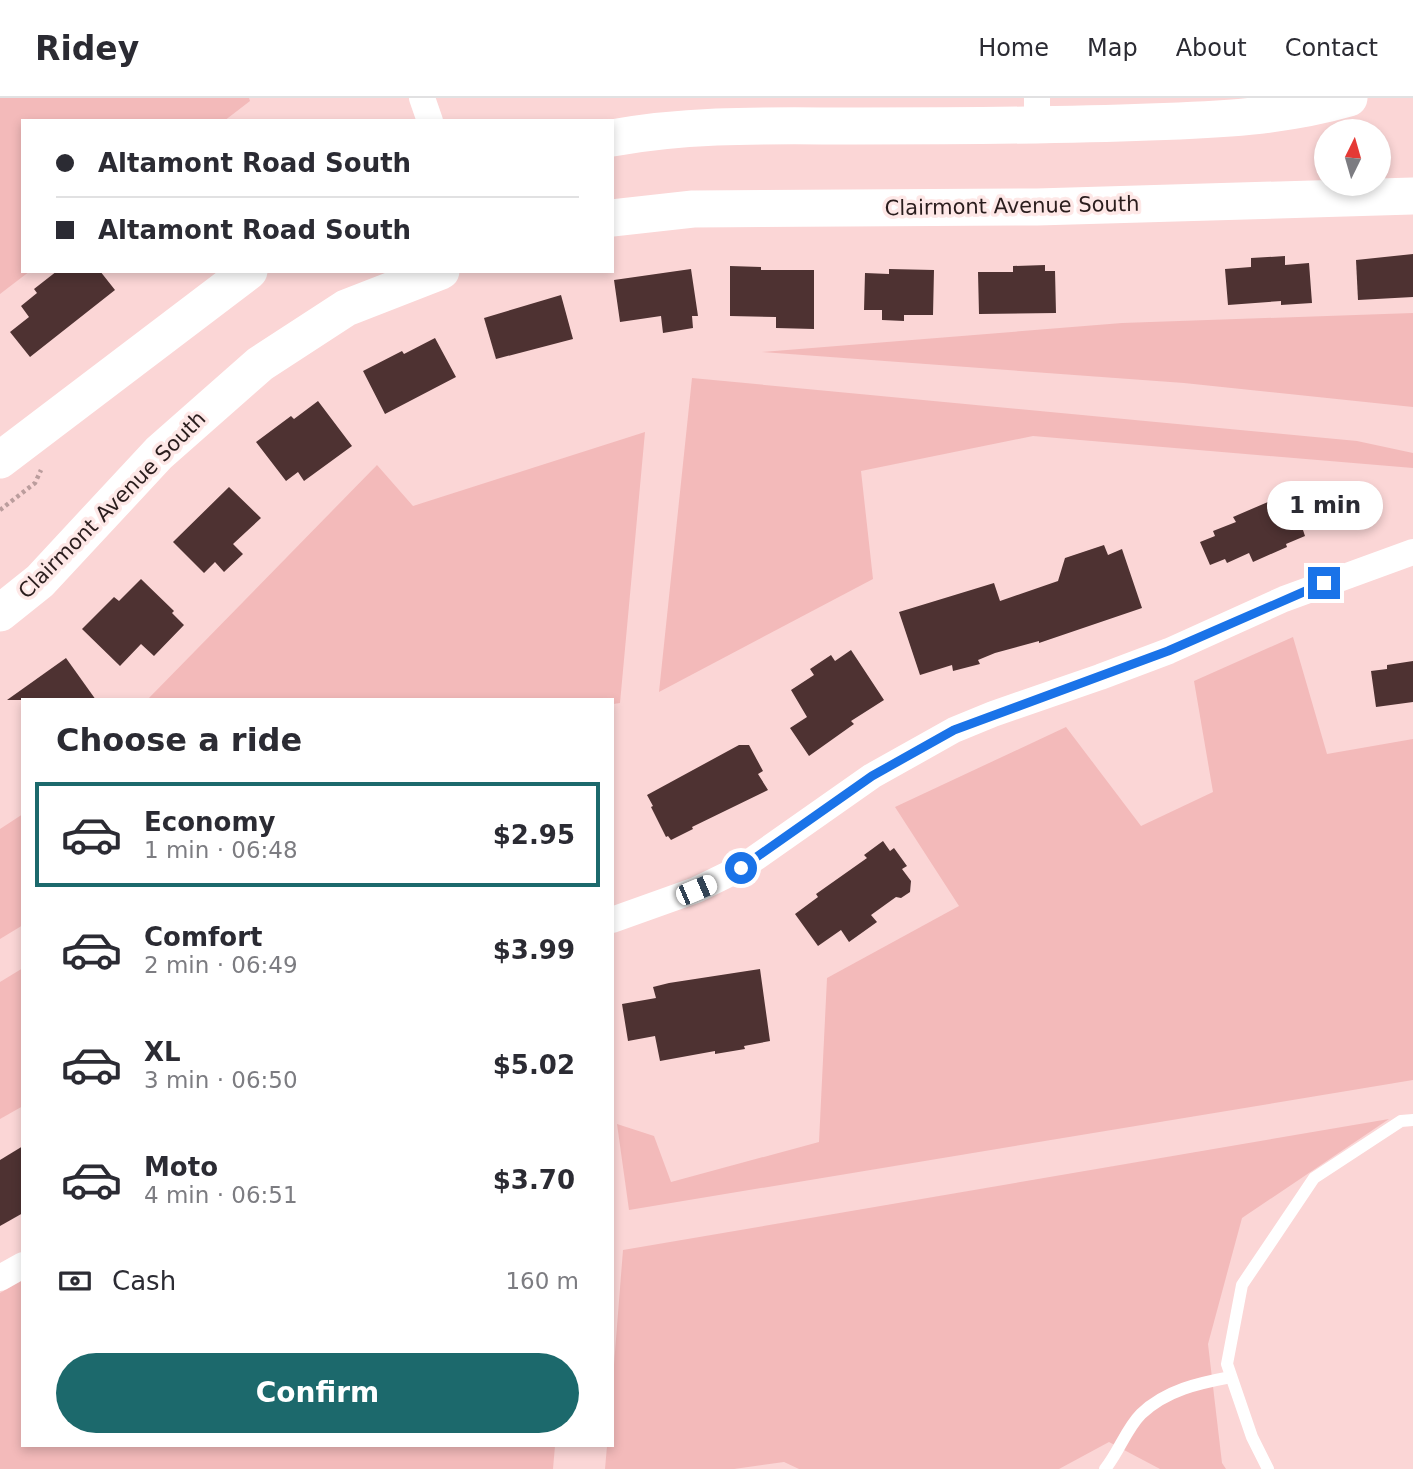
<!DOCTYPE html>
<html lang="en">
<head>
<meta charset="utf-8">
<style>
	:root { --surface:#fff; --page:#f7f7f7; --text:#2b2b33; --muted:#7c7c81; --line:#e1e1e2; --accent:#1c696c }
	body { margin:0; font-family:"DejaVu Sans",sans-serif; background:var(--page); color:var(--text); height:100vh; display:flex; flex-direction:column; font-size:26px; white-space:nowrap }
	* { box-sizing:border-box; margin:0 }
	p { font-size:23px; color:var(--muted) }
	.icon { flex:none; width:38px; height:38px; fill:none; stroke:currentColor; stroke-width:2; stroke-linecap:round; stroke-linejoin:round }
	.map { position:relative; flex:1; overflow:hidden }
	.drawer { position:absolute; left:21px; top:600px; width:593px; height:749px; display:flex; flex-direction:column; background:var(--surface); border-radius:0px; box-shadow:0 4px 10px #0003 }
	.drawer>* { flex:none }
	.banner { position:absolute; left:21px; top:21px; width:593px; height:154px; border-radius:0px; box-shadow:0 4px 10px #0003; display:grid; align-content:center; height:154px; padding:0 35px; background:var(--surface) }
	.needle { width:46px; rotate:5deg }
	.buttons { position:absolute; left:1314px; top:21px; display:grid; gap:14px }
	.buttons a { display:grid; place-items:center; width:77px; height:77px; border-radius:50%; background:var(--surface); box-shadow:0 4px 10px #0003; font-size:35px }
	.end { position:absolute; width:32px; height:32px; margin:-16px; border:9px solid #1a73e8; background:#fff; box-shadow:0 0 0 4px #fff }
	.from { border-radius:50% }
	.bubble { position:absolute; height:49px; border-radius:24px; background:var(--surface); box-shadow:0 4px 10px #0003; font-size:23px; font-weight:700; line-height:49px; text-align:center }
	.car { position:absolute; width:21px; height:42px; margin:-21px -10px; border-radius:9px; box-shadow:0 0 5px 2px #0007; background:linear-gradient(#fff 24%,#345 0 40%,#fff 0 76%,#345 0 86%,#fff 0) }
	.banner b { display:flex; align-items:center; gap:24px; height:66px; font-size:26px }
	.banner b+b { border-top:2px solid var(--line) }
	.banner i { width:18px; height:18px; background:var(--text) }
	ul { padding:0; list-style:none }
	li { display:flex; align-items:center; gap:21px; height:105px; margin:0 14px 10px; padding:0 21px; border:4px solid transparent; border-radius:0px }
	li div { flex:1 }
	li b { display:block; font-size:26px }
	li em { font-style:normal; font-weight:700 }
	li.current { border-color:var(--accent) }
	li>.icon { width:63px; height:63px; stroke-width:1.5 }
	h2 { padding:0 35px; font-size:32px; line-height:84px }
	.pay { display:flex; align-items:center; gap:18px; height:77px; padding:0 35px; font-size:26px }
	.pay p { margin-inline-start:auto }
	.primary-button { display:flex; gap:14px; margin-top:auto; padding:14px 35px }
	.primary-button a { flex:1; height:80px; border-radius:42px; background:var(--accent); color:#fff; font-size:28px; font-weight:700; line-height:80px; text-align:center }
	header { display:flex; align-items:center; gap:42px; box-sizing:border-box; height:98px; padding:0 35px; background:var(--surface); border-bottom:2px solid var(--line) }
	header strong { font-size:33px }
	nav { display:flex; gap:38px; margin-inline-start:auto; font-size:24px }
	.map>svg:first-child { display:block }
	.green { fill:#f3baba }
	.building { fill:#4e3232 }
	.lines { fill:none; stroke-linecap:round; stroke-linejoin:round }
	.path { stroke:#bb9d9d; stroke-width:4.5; stroke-dasharray:3.5 3.5; stroke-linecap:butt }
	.lane { stroke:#fff; stroke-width:12 }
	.street { stroke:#fff; stroke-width:26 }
	.secondary { stroke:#fff; stroke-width:37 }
	.route { stroke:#1a73e8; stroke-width:9 }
	.labels { text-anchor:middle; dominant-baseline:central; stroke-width:7; stroke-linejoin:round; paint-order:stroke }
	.street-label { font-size:21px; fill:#2a1d1d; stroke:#fee8e7 }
</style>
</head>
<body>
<header>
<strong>Ridey</strong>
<nav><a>Home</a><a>Map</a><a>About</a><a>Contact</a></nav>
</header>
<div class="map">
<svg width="1413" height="1371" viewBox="0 0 1413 1371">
	<rect width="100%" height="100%" fill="#fbd6d6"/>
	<!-- green -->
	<g class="green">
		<polygon points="0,0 249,0 250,3 224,23 23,23 23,173 30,173 0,196"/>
		<polygon points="1413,215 1413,309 1184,285 762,254 1122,225"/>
		<polygon points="692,280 1357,343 1413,355 1413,370 1033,338 861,373 873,481 659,594"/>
		<polygon points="645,334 620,605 613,606 612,602 147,602 377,367 413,408"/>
		<polygon points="1293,539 1327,656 1413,641 1413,982 629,1112 617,1026 654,1038 671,1084 819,1044 827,880 959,808 895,709 1066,629 1141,728 1213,694 1194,583"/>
		<polygon points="23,716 23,827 0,841 0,731"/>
		<polygon points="23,870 23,1008 0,1021 0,884"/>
		<polygon points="1389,1021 1242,1120 1208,1246 1222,1365 1226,1371 1160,1371 1109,1344 1059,1371 799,1371 784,1364 734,1371 605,1371 607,1348 612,1348 613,1279 623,1152"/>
		<polygon points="23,1182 23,1348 555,1348 553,1371 0,1371 0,1195"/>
	</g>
	<!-- building -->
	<g class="building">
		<polygon points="1413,156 1413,199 1358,202 1356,162"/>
		<polygon points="1285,158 1285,167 1309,165 1312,205 1281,207 1281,203 1228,207 1225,171 1251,169 1251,160"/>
		<polygon points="1045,167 1045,173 1055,173 1056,215 979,216 978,174 1013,174 1013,168"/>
		<polygon points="730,168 761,169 761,172 814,172 814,231 776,230 776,219 730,218"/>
		<polygon points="691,171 698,218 692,218 693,230 663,235 661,218 620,224 614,182"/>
		<polygon points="889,171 934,172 933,217 904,217 904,223 882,222 882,212 864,212 865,175 889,176"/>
		<polygon points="57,173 100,173 115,192 30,259 10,234 29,219 21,208 37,195 34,191"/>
		<polygon points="561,197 573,241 496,261 484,220"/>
		<polygon points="435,240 456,279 385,316 363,273 402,253 404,256"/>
		<polygon points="318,303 352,348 304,383 298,374 286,383 256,344 291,318 294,321"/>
		<polygon points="1305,388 1308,393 1329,388 1340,413 1332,417 1333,420 1303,432 1305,438 1286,446 1287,449 1253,464 1249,455 1227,465 1225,461 1210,467 1200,444 1215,438 1213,433 1236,424 1233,419"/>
		<polygon points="229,389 261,420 233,446 243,456 224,474 215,464 204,475 173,444"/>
		<polygon points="1104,447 1108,457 1122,451 1142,510 1039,545 1039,543 995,555 978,562 980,566 953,573 952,567 920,577 899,514 994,485 1000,503 1058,483 1065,460"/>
		<polygon points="141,481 174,513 172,515 184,527 154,558 141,546 120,568 82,531 114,499 119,503"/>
		<polygon points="851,552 884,602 851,623 854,626 809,658 790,630 807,619 791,592 814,577 810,571 831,557 835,563"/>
		<polygon points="66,560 96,602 7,602"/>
		<polygon points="1413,563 1413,604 1376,609 1371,573 1387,571 1387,567"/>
		<polygon points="739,647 749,647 763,673 758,676 768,692 692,729 693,731 671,742 668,738 666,739 651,709 653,708 647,697"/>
		<polygon points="883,743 890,753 894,750 907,768 902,771 911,783 910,794 901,800 896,799 871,817 877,824 849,844 841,832 818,848 795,816 818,799 816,796 867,760 864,757"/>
		<polygon points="760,871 770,943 744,948 745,951 715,956 715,953 660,963 655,938 628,943 622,906 656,900 653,889 669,885"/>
		<polygon points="23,1048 23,1115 0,1128 0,1062"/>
	</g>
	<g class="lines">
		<!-- path -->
		<polyline class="path" points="0,412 35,385 41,372"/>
		<!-- lane -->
		<g class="lane">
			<path d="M 1105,1371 C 1119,1354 1126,1331 1141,1316 C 1166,1292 1199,1285 1231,1279"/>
			<polyline points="1268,1371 1252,1339 1227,1266 1242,1187 1314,1080 1401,1023 1413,1022"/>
		</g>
		<!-- street -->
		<g class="street">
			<polyline points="422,0 430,23"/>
			<polyline points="1037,28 1037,0"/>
			<polyline points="612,822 696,792 741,770 872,678 954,632 993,616 1100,579 1169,553 1284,501 1413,454"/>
			<polyline points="0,1180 23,1167"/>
		</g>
		<!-- secondary -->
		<g class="secondary">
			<path d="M 612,40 C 693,25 775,28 856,28 C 954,28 1051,28 1149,24 C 1217,22 1283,19 1349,0"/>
			<polyline points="612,120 693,111 1037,109 1413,98"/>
			<polyline points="0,362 249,173"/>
			<polyline points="0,515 40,483 159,355 260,266 346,210 441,173"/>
		</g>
	</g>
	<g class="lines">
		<!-- route -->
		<polyline class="route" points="741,770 872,678 954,632 1168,553 1324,485"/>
	</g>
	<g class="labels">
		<!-- street labels -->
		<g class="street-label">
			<text transform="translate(1012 108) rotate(-1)">Clairmont Avenue South</text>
			<text transform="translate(112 407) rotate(-45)">Clairmont Avenue South</text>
		</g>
	</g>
</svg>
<div class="buttons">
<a><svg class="needle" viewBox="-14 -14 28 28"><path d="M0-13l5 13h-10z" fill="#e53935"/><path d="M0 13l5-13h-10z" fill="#7c7c81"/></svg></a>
</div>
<i class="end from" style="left:741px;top:770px"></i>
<i class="end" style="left:1324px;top:485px"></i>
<div class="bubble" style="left:1267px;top:383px;width:116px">1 min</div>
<i class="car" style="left:696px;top:792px;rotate:67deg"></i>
<div class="banner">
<b><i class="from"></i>Altamont Road South</b>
<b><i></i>Altamont Road South</b>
</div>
<section class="drawer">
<h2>Choose a ride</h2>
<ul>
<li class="current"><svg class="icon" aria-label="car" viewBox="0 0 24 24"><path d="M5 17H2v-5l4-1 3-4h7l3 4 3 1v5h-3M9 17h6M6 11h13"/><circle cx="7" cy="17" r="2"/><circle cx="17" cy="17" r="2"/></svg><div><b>Economy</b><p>1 min · 06:48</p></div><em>$2.95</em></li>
<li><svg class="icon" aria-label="car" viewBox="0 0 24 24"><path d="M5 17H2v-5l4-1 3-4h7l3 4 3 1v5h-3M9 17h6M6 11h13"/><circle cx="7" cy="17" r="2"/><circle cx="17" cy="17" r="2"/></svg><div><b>Comfort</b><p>2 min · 06:49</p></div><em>$3.99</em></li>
<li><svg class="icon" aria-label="car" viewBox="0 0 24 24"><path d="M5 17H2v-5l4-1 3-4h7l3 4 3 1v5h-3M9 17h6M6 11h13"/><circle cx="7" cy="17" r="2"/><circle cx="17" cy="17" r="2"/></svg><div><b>XL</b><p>3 min · 06:50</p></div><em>$5.02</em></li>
<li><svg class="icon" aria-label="car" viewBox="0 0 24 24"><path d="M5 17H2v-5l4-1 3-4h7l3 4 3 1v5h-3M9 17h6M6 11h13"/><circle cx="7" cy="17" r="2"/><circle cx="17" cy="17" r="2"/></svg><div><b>Moto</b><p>4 min · 06:51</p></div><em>$3.70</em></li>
</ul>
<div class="pay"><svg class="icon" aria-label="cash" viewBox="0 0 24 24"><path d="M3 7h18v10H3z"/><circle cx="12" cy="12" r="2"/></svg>Cash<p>160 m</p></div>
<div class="primary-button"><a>Confirm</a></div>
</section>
</div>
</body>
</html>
